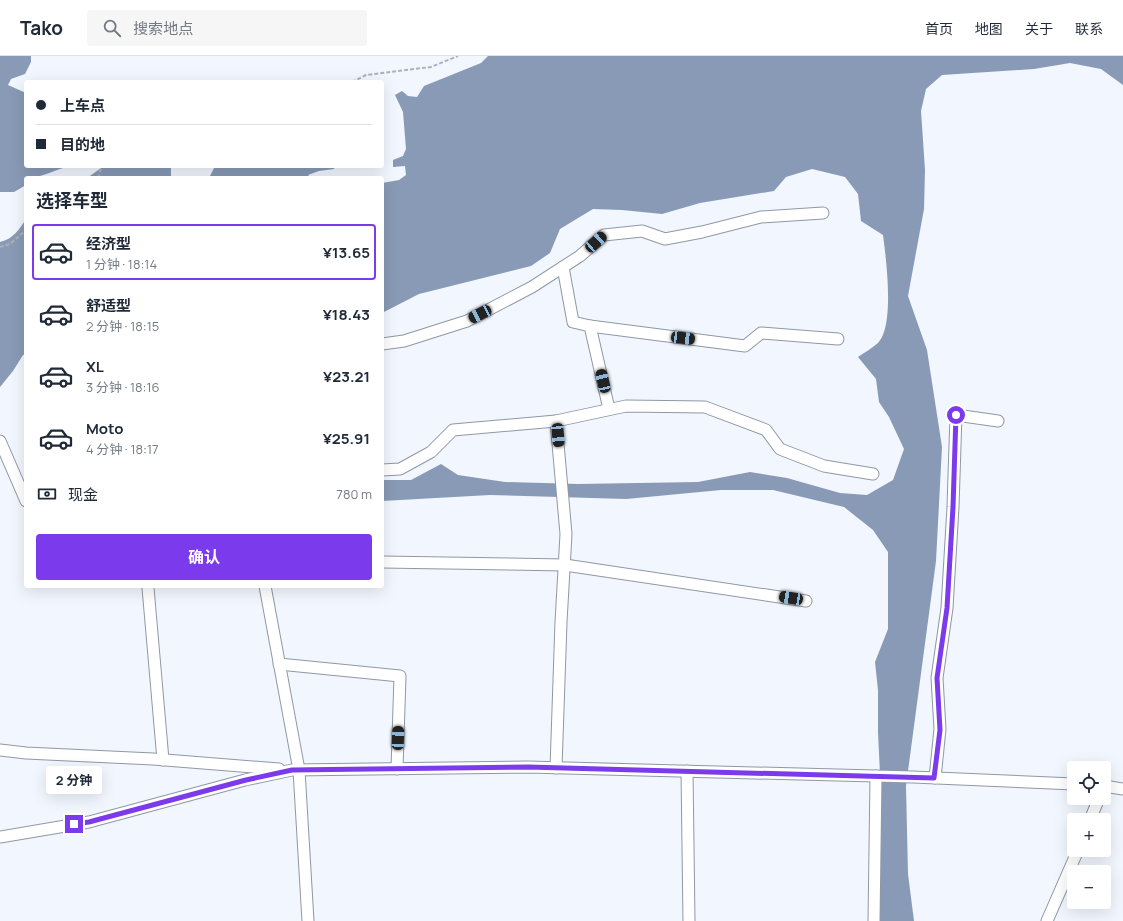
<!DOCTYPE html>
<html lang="zh">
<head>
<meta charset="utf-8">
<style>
	:root { --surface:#fff; --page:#f6f6f7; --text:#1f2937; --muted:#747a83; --line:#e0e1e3; --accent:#7c3aed }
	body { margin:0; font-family:Manrope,"Noto Sans SC",sans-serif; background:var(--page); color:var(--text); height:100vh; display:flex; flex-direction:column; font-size:15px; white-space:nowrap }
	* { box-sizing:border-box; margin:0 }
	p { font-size:13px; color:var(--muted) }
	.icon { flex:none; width:22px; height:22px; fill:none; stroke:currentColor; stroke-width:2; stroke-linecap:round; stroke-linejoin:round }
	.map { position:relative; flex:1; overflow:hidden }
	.sheet { position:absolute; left:24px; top:120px; width:360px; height:412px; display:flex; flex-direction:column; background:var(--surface); border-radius:4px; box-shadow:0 4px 16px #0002 }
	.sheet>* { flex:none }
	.top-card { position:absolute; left:24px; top:24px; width:360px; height:88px; border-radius:4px; box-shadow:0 4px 16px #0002; display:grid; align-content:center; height:88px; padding:0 12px; background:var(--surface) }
	.tools { position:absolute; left:1067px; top:705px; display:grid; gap:8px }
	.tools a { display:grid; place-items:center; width:44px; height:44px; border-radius:4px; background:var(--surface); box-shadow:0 4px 16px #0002; font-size:20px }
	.end { position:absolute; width:18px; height:18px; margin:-9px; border:5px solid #7c3aed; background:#fff; box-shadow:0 0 0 2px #fff }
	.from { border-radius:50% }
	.bubble { position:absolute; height:28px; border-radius:4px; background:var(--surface); box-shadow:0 4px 16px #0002; font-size:13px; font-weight:700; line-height:28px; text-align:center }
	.car { position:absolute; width:12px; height:24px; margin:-12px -6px; border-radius:5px; box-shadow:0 0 3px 1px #0007; background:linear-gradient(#222 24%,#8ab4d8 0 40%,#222 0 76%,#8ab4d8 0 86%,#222 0) }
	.top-card b { display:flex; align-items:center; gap:14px; height:38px; font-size:15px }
	.top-card b+b { border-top:1px solid var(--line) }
	.top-card i { width:10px; height:10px; background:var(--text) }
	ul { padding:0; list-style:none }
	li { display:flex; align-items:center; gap:12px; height:56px; margin:0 8px 6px; padding:0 4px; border:2px solid transparent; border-radius:4px }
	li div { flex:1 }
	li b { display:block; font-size:15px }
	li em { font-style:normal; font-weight:700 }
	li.current { border-color:var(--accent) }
	li>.icon { width:36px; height:36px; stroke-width:1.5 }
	h2 { padding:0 12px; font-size:18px; line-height:48px }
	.pay { display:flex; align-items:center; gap:10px; height:44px; padding:0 12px; font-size:15px }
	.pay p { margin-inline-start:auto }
	.action { display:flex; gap:8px; margin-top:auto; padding:8px 12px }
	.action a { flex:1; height:46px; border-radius:4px; background:var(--accent); color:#fff; font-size:16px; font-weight:700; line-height:46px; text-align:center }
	header { display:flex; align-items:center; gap:24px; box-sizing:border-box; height:56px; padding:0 20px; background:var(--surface); border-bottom:1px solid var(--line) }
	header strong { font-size:19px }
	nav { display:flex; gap:22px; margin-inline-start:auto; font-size:14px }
	.search { width:280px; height:36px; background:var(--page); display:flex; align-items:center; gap:10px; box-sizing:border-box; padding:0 14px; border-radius:4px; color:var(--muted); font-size:15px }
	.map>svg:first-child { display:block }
	.water { fill:#899ab6 }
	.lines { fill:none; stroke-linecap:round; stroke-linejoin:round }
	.street-casing { stroke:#9098a5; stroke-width:13 }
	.path { stroke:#adb1b9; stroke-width:2; stroke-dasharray:4 2; stroke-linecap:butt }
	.street { stroke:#fff; stroke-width:11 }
	.route { stroke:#7c3aed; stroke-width:5 }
</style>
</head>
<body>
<header>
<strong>Tako</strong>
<div class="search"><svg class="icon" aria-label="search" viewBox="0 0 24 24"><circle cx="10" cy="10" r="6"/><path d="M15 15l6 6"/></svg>搜索地点</div>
<nav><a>首页</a><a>地图</a><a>关于</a><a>联系</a></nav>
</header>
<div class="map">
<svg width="1123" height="865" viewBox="0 0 1123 865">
	<rect width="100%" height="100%" fill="#f1f6ff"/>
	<!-- water -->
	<g class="water">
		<path d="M 0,0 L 31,0 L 31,6 L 25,18 L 11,23 L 8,29 L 26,37 L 26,110 L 69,110 C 55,114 41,122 26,122 L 26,129 L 14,136 L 0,136 Z"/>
		<path d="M 488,0 L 1123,0 L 1123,29 L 1101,13 L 1070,7 L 1034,13 L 942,19 L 926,33 L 921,55 L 925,114 L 924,153 L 908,240 L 927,294 L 942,391 L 936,505 L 906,730 L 908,818 L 914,865 L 877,865 L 881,739 L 878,676 L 878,634 L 875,606 L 888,573 L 888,496 L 873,474 L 844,451 L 773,434 L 721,434 L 626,443 L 490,439 L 382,445 L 382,424 L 411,424 L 441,408 L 458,419 L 505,426 L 578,428 L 698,426 L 750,416 L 787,422 L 840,437 L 867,439 L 893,424 L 904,393 L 889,361 L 879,346 L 876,323 L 858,301 C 864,297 872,292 878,287 C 895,270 886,202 883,179 L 861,165 L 858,138 L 845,121 L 812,113 L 786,121 L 774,135 L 700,147 L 662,158 L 622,154 L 593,153 L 560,173 L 550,197 L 531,210 L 419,238 L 382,257 L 382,127 L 399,124 L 406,119 L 405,110 L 393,111 L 393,104 L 403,100 L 406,93 L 403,56 L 395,39 L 402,35 L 408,40 L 417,41 L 424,30 L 481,7 Z"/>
		<polygon points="104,110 171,110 171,122 87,122"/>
		<polygon points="215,110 335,110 334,113 319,115 308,119 311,122 209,122"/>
		<path d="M 26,163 L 26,298 L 23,299 L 13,315 L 0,331 L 0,186 C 13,183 19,174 26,163 Z"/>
	</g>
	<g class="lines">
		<defs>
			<g id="street">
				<polyline points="563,211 573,266 590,270 609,353"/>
				<polyline points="590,270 745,290 761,277 838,283"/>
				<polyline points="382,288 404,285 467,265 532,231 580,200 604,179 642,175 665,183 702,176 761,161 823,157"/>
				<polyline points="556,365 566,478 561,566 556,712"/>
				<polyline points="0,385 26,445"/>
				<polyline points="382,414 400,413 431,396 453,374 556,365 626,350 705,351 766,374 780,393 824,410 873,418"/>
				<polyline points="382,506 565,509 806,545"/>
				<polyline points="265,530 299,714 308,865"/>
				<polyline points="148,532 163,704"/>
				<polyline points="279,608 400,620 397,713"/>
				<polyline points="0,694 26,697 153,703 279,713"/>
				<polyline points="687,715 689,865"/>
				<polyline points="935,722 940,673 937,622 947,552 953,451 956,359 998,365"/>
				<polyline points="1104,730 1123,733"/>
				<polyline points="1090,764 1099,742"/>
				<polyline points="0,781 89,766 245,724 292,714 528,711 913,721 1074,728"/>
				<polyline points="874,865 876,720"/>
				<polyline points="1047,865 1078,794"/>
			</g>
		</defs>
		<!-- street casing -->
		<use href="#street" class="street-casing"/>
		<!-- path -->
		<g class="path">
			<polyline points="352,26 366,19 431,11 458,0"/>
			<polyline points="98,122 102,110"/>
			<polyline points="0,191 10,188 26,174"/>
		</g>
		<!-- street -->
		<use href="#street" class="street"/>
	</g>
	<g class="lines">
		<!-- route -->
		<polyline class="route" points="74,768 89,766 246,724 292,714 528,711 934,722 940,674 937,622 947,552 953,451 956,359"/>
	</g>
</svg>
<div class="tools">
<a><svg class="icon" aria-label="locate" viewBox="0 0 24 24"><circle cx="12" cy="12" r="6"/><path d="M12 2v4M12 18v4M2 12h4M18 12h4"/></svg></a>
<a>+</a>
<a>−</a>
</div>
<i class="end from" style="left:956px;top:359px"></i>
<i class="end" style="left:74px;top:768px"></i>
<div class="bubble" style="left:46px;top:710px;width:56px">2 分钟</div>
<i class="car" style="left:596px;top:186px;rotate:48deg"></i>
<i class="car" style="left:480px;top:258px;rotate:243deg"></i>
<i class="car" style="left:683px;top:282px;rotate:97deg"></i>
<i class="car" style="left:603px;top:325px;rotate:347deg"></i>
<i class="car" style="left:558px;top:379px;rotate:175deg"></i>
<i class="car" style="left:791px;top:542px;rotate:279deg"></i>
<i class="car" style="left:398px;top:682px;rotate:2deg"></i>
<div class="top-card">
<b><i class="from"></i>上车点</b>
<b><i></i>目的地</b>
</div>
<section class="sheet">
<h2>选择车型</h2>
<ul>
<li class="current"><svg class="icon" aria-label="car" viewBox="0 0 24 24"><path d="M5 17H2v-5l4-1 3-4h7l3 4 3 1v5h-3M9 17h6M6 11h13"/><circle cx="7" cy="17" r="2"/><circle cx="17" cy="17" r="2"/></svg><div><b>经济型</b><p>1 分钟 · 18:14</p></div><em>¥13.65</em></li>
<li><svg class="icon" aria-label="car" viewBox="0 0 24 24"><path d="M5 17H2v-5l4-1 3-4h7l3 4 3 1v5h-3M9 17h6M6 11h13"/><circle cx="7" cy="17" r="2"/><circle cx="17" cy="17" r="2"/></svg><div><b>舒适型</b><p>2 分钟 · 18:15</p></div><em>¥18.43</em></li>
<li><svg class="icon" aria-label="car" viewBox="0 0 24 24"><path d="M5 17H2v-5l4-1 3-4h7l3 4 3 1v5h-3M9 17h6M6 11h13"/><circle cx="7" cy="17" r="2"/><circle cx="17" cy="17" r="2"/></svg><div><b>XL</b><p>3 分钟 · 18:16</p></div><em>¥23.21</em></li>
<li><svg class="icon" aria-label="car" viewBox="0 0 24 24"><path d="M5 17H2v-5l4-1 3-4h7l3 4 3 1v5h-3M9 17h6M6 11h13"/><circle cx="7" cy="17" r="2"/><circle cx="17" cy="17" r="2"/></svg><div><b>Moto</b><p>4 分钟 · 18:17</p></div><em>¥25.91</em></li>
</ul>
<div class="pay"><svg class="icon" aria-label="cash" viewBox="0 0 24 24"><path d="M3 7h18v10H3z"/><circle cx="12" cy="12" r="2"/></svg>现金<p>780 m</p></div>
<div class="action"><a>确认</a></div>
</section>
</div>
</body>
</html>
